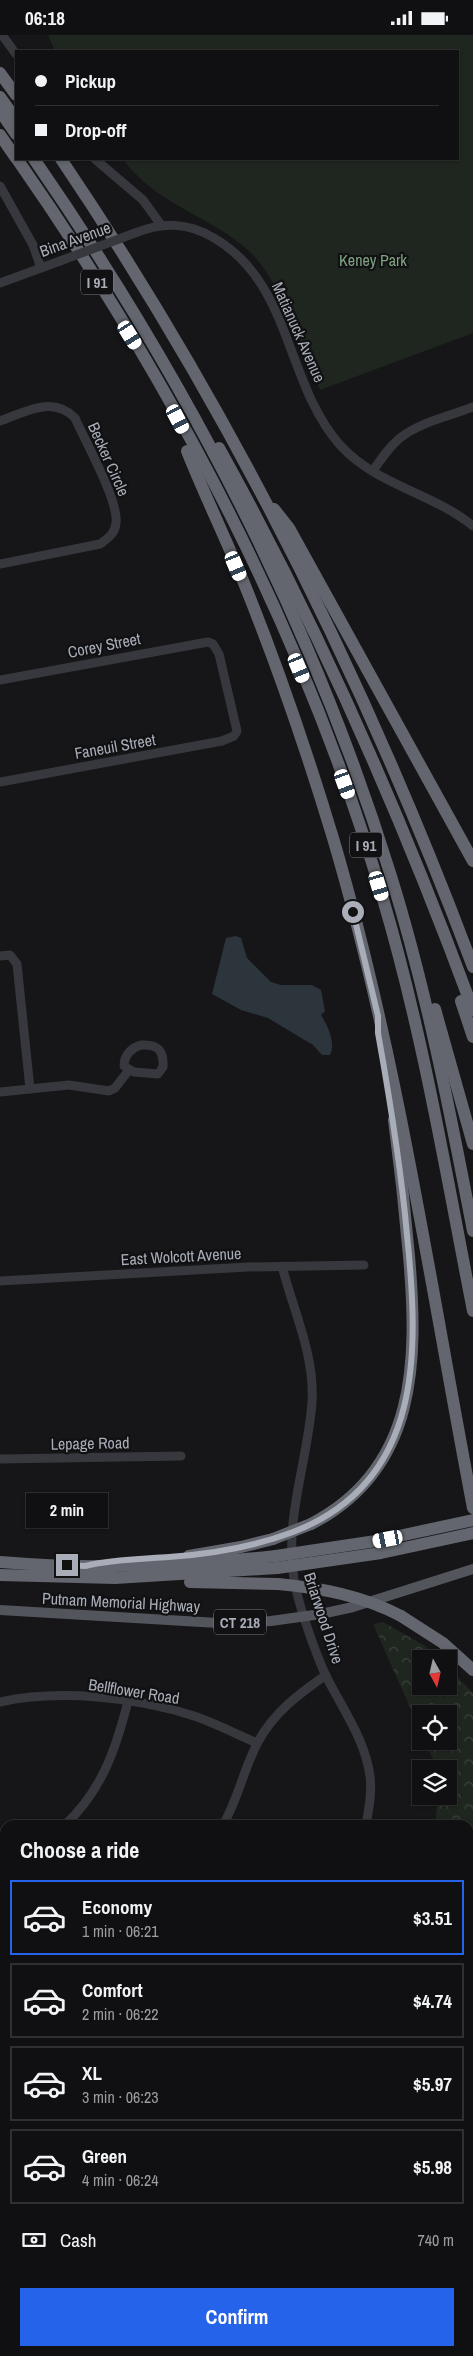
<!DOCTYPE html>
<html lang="en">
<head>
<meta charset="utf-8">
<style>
	:root { --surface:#101012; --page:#19191b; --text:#f1f3f6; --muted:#9c9d9f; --line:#303032; --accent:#2563eb }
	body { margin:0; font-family:"Archivo Narrow",sans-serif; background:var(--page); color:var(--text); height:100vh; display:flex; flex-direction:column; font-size:19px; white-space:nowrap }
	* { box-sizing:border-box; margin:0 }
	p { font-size:16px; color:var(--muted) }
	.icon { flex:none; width:28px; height:28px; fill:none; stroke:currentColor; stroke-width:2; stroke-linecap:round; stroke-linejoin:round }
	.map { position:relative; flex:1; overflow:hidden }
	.side { position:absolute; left:0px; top:1785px; width:474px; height:536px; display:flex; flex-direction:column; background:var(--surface); border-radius:15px 15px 0 0; box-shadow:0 1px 4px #0004,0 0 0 1px var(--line) }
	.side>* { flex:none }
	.banner { position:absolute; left:15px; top:15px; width:444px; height:110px; border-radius:0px; box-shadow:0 1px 4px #0004,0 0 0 1px var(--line); display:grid; align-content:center; height:110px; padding:0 20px; background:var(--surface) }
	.needle { width:32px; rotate:172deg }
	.buttons { position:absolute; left:412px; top:1615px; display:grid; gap:10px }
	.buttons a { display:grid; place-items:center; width:45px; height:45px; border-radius:0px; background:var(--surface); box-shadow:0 1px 4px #0004,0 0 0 1px var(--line); font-size:25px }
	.end { position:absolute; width:22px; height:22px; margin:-11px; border:6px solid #a8adb8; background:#111; box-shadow:0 0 0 2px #111 }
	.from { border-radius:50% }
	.bubble { position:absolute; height:35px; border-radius:0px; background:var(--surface); box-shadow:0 1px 4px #0004,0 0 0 1px var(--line); font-size:16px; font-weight:700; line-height:35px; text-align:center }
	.car { position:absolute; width:15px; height:30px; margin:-15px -8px; border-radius:6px; box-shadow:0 0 4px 1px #0007; background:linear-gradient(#fff 24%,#345 0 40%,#fff 0 76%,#345 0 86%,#fff 0) }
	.banner b { display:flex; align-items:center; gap:18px; height:48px; font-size:19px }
	.banner b+b { border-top:1px solid var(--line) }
	.banner i { width:12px; height:12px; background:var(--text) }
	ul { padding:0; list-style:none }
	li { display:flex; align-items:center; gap:15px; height:75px; margin:0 10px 8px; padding:0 10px; border:2px solid var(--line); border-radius:0px }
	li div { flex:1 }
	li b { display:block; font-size:19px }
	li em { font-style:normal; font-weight:700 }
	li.active { border-color:var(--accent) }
	li>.icon { width:45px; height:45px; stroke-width:1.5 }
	h2 { padding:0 20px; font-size:22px; line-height:60px }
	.pay { display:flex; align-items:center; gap:12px; height:55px; padding:0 20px; font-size:19px }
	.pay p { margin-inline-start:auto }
	.action { display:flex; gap:10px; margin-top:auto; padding:10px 20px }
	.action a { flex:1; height:58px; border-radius:0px; background:var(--accent); color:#fff; font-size:20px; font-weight:700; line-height:58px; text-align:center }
	.status { display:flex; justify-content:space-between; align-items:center; height:35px; padding:0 25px; background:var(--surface); direction:ltr }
	.status svg { height:14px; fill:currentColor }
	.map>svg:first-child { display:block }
	.forest { fill:url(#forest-crowns) }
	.green { fill:#1e261f }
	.water { fill:#2c353c }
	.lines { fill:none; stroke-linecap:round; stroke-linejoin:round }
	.minor { stroke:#37383d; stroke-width:9 }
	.major { stroke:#53555c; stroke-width:10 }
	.highway { stroke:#63666e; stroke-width:12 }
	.minor-bridge { stroke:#37383d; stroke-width:9 }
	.highway-bridge { stroke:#63666e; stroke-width:12 }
	.route { stroke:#a8adb8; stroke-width:6 }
	.labels { text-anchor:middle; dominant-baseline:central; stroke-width:4.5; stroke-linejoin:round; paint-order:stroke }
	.shield { fill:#111113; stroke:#7b7e86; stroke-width:1 }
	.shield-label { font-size:15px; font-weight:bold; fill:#a8adb8 }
	.street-label { font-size:16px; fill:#a8adb8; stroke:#111113 }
	.park-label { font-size:16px; fill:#7fa381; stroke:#111113 }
</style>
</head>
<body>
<div class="status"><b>06:18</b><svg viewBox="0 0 49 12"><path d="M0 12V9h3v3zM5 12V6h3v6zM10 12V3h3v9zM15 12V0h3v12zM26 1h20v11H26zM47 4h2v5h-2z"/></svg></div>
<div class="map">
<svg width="473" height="2321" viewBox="0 0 473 2321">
	<defs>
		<pattern id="forest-crowns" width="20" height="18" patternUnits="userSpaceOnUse" patternTransform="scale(1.25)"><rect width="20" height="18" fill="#1e261f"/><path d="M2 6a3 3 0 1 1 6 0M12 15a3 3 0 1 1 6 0" fill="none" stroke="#3c433d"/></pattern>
	</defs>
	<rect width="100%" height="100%" fill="#161618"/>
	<!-- forest -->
	<polygon class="forest" points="383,1587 427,1612 439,1624 421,1624 421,1651 449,1651 449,1633 473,1658 473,1983 469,1986 469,1790 436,1790 437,1761 449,1761 449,1734 437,1734 425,1706 449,1706 449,1679 421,1679 421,1697 373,1589"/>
	<!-- green -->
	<g class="green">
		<path d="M 48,0 L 473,0 L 473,298 L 320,355 C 303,315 280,244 249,216 C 209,180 156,170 123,124 L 458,124 L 458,16 L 55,16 Z"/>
		<polygon points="0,2019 5,2019 5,2267 0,2268"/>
		<polygon points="469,2094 473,2095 473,2132 469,2130"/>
	</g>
	<!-- water -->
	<g class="water">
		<path d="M 236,901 L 241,903 L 247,923 L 271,947 L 281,950 L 312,950 L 321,955 L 325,976 L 321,980 C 328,991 336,1008 330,1020 L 322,1020 L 313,1010 L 268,983 L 241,975 L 212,959 L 226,903 Z"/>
		<polygon points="0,2129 5,2138 5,2203 0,2192"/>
		<polygon points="0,2214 5,2214 5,2246 0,2247"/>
	</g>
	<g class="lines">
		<!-- minor -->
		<g class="minor">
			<polyline points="2,0 16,19"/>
			<polyline points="95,124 143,165 161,190"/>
			<polyline points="0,151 33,210 41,233"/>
			<path d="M 135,198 C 163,187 187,187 214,203 C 292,248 285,348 340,410 C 376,450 433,458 473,491"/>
			<polyline points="0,248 60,226"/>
			<path d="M 0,386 C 25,377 53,360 75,383 C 85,406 119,466 116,488 C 115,499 108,503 100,509 L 0,529"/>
			<path d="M 373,436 C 381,424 389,412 400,403 C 420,387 450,381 473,372"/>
			<polyline points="0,645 208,607 213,609 219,619 237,696 234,701 222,706 0,747"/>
			<polyline points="0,921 10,920 17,929 30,1054"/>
			<path d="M 142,1010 C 158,1009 164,1016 163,1032 L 158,1039 L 134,1037 L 124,1031 C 124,1020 132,1012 142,1010 Z"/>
			<polyline points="0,1057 69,1050 109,1056 115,1053 129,1035"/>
			<path d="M 282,1231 C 293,1275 315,1320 312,1367 C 308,1425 284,1485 294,1544 C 298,1569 315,1617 326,1641 C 342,1673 365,1704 370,1741 C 372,1758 369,1773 366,1790"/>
			<polyline points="0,1246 248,1232 364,1230"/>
			<polyline points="0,1424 181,1421"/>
			<path d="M 0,1667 C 58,1654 137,1662 194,1681 C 215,1688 236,1699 257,1708"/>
			<path d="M 65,1790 C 102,1755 116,1714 128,1666"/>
			<path d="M 223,1790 C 238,1764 244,1733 258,1707 C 274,1677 299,1659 326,1640"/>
			<polyline points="0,1827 5,1825"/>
			<polyline points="0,1958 5,1957"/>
			<polyline points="469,1995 473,1992"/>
			<polyline points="469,2204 473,2206"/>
			<polyline points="264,2316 280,2321"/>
			<polyline points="38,2321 55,2316"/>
			<polyline points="177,2321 178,2316"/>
		</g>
		<!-- major -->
		<polyline class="major" points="0,1575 218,1588 271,1586 321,1579 353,1572 473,1534"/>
		<!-- highway -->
		<g class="highway">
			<polyline points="0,38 16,60"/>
			<polyline points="0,62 15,83"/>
			<polyline points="0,76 16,99"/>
			<polyline points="0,100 16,123"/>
			<path d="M 17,124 C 174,349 306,600 383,864 C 423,999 446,1138 473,1276"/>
			<path d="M 34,124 C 186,344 312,585 391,841 C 427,957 450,1077 473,1196"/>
			<path d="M 61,124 C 230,374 367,649 473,932"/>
			<path d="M 219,413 C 319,593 402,782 473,975"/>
			<path d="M 187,416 C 205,461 226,504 244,548 C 278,632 307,717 333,803 C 398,1023 430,1249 473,1473"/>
			<polyline points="274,474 289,493 473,826"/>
			<polyline points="461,966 473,1002"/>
			<polyline points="435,974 473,1109"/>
			<path d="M 311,1489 C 418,1434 418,1325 409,1221 C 405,1175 400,1130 394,1085"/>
			<polyline points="189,1521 241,1512 273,1504"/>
			<path d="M 0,1527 C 92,1535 185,1531 276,1521"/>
			<polyline points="0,1540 115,1543 277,1533"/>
			<polyline points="190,1547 278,1549"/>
			<polyline points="401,1581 443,1608 473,1635"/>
		</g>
		<!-- minor-bridge -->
		<polyline class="minor-bridge" points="60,226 135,198"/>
		<!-- highway-bridge -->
		<g class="highway-bridge">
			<polyline points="273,1504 311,1489"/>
			<polyline points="276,1521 376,1506 473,1485"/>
			<polyline points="277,1533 381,1518 473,1498"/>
			<path d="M 278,1549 C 322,1553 363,1561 401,1581"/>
		</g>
	</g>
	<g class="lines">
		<!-- route -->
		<path class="route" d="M 67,1530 L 85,1531 C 112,1524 142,1524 169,1522 C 211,1519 253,1512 293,1497 C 424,1447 419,1316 407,1200 C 401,1132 390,1065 378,998 L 378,981 L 353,877"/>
	</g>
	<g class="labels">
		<!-- shield labels -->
		<g class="shield">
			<rect x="81" y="234.5" width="32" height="25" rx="4"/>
			<rect x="350" y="797.5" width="32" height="25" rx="4"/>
			<rect x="214" y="1574.5" width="52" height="25" rx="4"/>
		</g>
		<g class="shield-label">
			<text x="97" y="247">I 91</text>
			<text x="366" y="810">I 91</text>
			<text x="240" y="1587">CT 218</text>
		</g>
		<!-- street labels -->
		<g class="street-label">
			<text transform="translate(75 204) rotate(-20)">Bina Avenue</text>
			<text transform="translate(299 297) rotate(66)">Matianuck Avenue</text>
			<text transform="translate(109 424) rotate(66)">Becker Circle</text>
			<text transform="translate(104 610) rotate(-11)">Corey Street</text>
			<text transform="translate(115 711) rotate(-10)">Faneuil Street</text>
			<text transform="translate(181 1221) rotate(-3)">East Wolcott Avenue</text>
			<text transform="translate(90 1408) rotate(-1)">Lepage Road</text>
			<text transform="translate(121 1567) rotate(3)">Putnam Memorial Highway</text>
			<text transform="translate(324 1583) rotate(72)">Briarwood Drive</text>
			<text transform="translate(134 1656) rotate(9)">Bellflower Road</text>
		</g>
		<!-- park labels -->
		<g class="park-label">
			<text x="373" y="225">Keney Park</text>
		</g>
	</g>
</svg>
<div class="buttons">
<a><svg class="needle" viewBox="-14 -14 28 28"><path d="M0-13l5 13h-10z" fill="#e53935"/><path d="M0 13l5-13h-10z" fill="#9c9d9f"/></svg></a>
<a><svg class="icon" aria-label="locate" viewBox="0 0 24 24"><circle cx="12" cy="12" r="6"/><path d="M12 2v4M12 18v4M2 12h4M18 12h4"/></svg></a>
<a><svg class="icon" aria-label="layers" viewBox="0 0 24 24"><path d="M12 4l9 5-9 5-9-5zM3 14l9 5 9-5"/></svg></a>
</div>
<i class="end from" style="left:353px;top:877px"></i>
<i class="end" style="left:67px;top:1530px"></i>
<div class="bubble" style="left:26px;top:1458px;width:82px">2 min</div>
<i class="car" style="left:130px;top:300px;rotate:148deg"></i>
<i class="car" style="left:178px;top:384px;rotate:152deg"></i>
<i class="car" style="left:236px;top:531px;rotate:157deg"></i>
<i class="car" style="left:299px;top:633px;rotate:157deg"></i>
<i class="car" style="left:345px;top:749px;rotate:160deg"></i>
<i class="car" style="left:379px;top:851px;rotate:163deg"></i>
<i class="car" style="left:388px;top:1504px;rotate:259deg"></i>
<div class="banner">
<b><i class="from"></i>Pickup</b>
<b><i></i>Drop-off</b>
</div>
<section class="side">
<h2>Choose a ride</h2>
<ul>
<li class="active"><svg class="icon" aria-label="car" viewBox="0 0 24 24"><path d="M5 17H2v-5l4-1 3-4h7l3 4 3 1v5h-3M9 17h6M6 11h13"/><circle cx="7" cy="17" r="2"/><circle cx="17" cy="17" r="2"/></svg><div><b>Economy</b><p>1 min · 06:21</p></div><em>$3.51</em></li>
<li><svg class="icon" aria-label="car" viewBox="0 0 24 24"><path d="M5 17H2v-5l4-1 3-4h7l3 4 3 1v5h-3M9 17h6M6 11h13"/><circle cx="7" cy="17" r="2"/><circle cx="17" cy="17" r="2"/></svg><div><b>Comfort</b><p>2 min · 06:22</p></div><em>$4.74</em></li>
<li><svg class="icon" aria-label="car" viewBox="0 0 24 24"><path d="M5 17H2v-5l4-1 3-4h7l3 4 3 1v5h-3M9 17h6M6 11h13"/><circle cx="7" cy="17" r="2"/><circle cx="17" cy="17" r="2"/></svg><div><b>XL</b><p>3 min · 06:23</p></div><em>$5.97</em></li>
<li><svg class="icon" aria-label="car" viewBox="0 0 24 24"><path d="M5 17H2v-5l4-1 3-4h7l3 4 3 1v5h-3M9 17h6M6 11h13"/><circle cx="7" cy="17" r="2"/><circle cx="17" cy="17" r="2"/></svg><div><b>Green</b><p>4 min · 06:24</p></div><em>$5.98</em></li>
</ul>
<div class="pay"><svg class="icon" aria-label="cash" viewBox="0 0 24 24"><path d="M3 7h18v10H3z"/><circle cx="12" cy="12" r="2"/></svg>Cash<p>740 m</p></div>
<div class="action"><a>Confirm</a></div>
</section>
</div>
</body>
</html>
